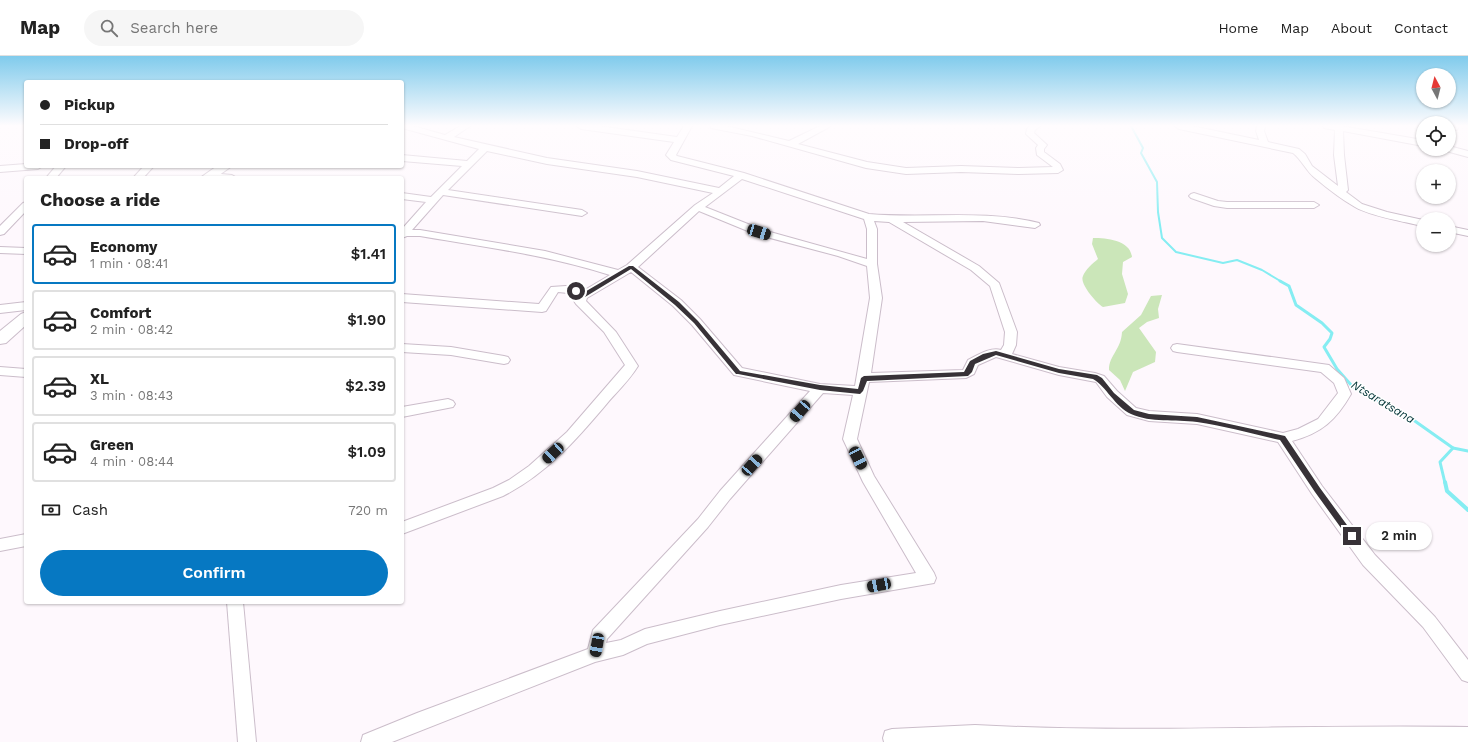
<!DOCTYPE html>
<html lang="en">
<head>
<meta charset="utf-8">
<style>
	:root { --surface:#fff; --page:#f6f6f6; --text:#222; --muted:#767676; --line:#e0e0e0; --accent:#0678c2 }
	body { margin:0; font-family:"Work Sans",sans-serif; background:var(--page); color:var(--text); height:100vh; display:flex; flex-direction:column; font-size:15px; white-space:nowrap }
	* { box-sizing:border-box; margin:0 }
	p { font-size:13px; color:var(--muted) }
	.icon { flex:none; width:22px; height:22px; fill:none; stroke:currentColor; stroke-width:2; stroke-linecap:round; stroke-linejoin:round }
	.map { position:relative; flex:1; overflow:hidden }
	.drawer { position:absolute; left:24px; top:120px; width:380px; height:428px; display:flex; flex-direction:column; background:var(--surface); border-radius:4px; box-shadow:0 1px 3px #0004 }
	.drawer>* { flex:none }
	.guide { position:absolute; left:24px; top:24px; width:380px; height:88px; border-radius:4px; box-shadow:0 1px 3px #0004; display:grid; align-content:center; height:88px; padding:0 16px; background:var(--surface) }
	.needle { width:26px; rotate:353deg }
	.fabs { position:absolute; left:1416px; top:12px; display:grid; gap:8px }
	.fabs a { display:grid; place-items:center; width:40px; height:40px; border-radius:50%; background:var(--surface); box-shadow:0 1px 3px #0004; font-size:20px }
	.end { position:absolute; width:18px; height:18px; margin:-9px; border:5px solid #373237; background:#fff; box-shadow:0 0 0 2px #fff }
	.from { border-radius:50% }
	.bubble { position:absolute; height:28px; border-radius:14px; background:var(--surface); box-shadow:0 1px 3px #0004; font-size:13px; font-weight:600; line-height:28px; text-align:center }
	.car { position:absolute; width:12px; height:24px; margin:-12px -6px; border-radius:5px; box-shadow:0 0 3px 1px #0007; background:linear-gradient(#222 24%,#8ab4d8 0 40%,#222 0 76%,#8ab4d8 0 86%,#222 0) }
	.guide b { display:flex; align-items:center; gap:14px; height:38px; font-size:15px }
	.guide b+b { border-top:1px solid var(--line) }
	.guide i { width:10px; height:10px; background:var(--text) }
	ul { padding:0; list-style:none }
	li { display:flex; align-items:center; gap:12px; height:60px; margin:0 8px 6px; padding:0 8px; border:2px solid var(--line); border-radius:4px }
	li div { flex:1 }
	li b { display:block; font-size:15px }
	li em { font-style:normal; font-weight:600 }
	li.current { border-color:var(--accent) }
	li>.icon { width:36px; height:36px; stroke-width:1.5 }
	h2 { padding:0 16px; font-size:18px; line-height:48px }
	.pay { display:flex; align-items:center; gap:10px; height:44px; padding:0 16px; font-size:15px }
	.pay p { margin-inline-start:auto }
	.cta { display:flex; gap:8px; margin-top:auto; padding:8px 16px }
	.cta a { flex:1; height:46px; border-radius:24px; background:var(--accent); color:#fff; font-size:16px; font-weight:600; line-height:46px; text-align:center }
	header { display:flex; align-items:center; gap:24px; box-sizing:border-box; height:56px; padding:0 20px; background:var(--surface); border-bottom:1px solid var(--line) }
	header strong { font-size:19px }
	nav { display:flex; gap:22px; margin-inline-start:auto; font-size:14px }
	.search { width:280px; height:36px; background:var(--page); display:flex; align-items:center; gap:10px; box-sizing:border-box; padding:0 14px; border-radius:22px; color:var(--muted); font-size:15px }
	.map>svg:first-child { display:block }
	.green { fill:#cbe6b9 }
	.lines { fill:none; stroke-linecap:round; stroke-linejoin:round }
	.stream-far2 { stroke:#85edf2; stroke-width:2 }
	.stream-far1 { stroke:#85edf2; stroke-width:3 }
	.stream { stroke:#85edf2; stroke-width:4 }
	.minor-casing { stroke:#cbbdca; stroke-width:2 }
	.major-casing { stroke:#cbbdca; stroke-width:2 }
	.minor { fill:#fff; fill-rule:evenodd }
	.major { fill:#fff; fill-rule:evenodd }
	.route { fill:#373237 }
	.labels { text-anchor:middle; dominant-baseline:central; stroke-width:3; stroke-linejoin:round; paint-order:stroke }
	.water-label { font-size:12px; font-style:italic; fill:#003336; stroke:#fff }
</style>
</head>
<body>
<header>
<strong>Map</strong>
<div class="search"><svg class="icon" aria-label="search" viewBox="0 0 24 24"><circle cx="10" cy="10" r="6"/><path d="M15 15l6 6"/></svg>Search here</div>
<nav><a>Home</a><a>Map</a><a>About</a><a>Contact</a></nav>
</header>
<div class="map">
<svg width="1468" height="686" viewBox="0 0 1468 686">
	<rect width="100%" height="100%" fill="#fef8fd"/>
	<!-- green -->
	<g class="green">
		<path d="M 1093,182 C 1107,182 1130,184 1132,201 L 1123,206 L 1122,218 L 1128,238 L 1125,247 L 1103,251 C 1096,247 1079,227 1083,220 C 1085,214 1093,207 1098,203 L 1092,188 Z"/>
		<path d="M 1162,239 L 1158,253 L 1159,262 L 1147,266 L 1139,272 L 1156,296 L 1155,306 L 1133,316 L 1125,335 L 1120,324 L 1109,314 C 1109,299 1121,294 1122,276 L 1141,259 L 1151,240 Z"/>
	</g>
	<g class="lines">
		<!-- stream-far2 -->
		<polyline class="stream-far2" points="1131,70 1143,92 1141,97 1157,126 1158,156 1162,182 1176,196 1223,207 1237,204 1262,214 1282,226"/>
		<!-- stream-far1 -->
		<g class="stream-far1">
			<polyline points="1280,225 1289,230 1296,249 1322,267 1332,277 1330,283 1324,291 1337,313 1352,330 1412,363 1453,392 1440,406 1445,427"/>
			<polyline points="1453,392 1468,395"/>
		</g>
		<!-- stream -->
		<polyline class="stream" points="1445,426 1447,435 1468,454"/>
		<defs>
			<g id="minor">
				<path d="M 402,70 L 413,70 L 445,79 L 460,70 L 470,70 L 454,81 L 547,102 L 637,115 L 719,132 L 734,120 L 671,104 L 666,99 L 674,86 L 581,73 L 577,70 L 599,70 L 677,81 L 684,70 L 692,70 L 676,99 L 677,100 L 744,117 L 869,158 C 925,163 983,153 1039,167 L 1040,169 L 1035,172 L 983,165 L 903,166 L 979,210 L 999,227 L 1017,276 L 1016,289 L 1012,298 L 1059,311 L 1095,317 L 1104,320 L 1117,335 L 1136,352 L 1149,355 L 1197,358 L 1283,377 L 1298,373 L 1318,363 L 1338,337 L 1334,327 L 1321,316 L 1177,296 L 1173,295 L 1171,292 L 1173,289 L 1177,288 L 1329,309 L 1344,322 L 1351,338 C 1336,364 1322,377 1292,385 L 1322,430 L 1375,499 L 1435,561 L 1468,604 L 1468,626 L 1462,624 L 1423,571 L 1363,509 L 1312,438 L 1278,386 L 1197,368 L 1149,365 L 1127,359 L 1107,341 L 1096,326 L 1059,319 L 996,301 L 978,309 L 974,318 L 966,322 L 869,326 L 857,383 L 874,420 L 934,517 L 936,522 L 934,527 L 841,543 L 720,569 L 647,588 L 623,599 L 595,606 L 392,686 L 361,686 L 363,679 L 417,657 L 588,593 L 593,574 L 698,463 L 720,435 L 810,335 L 734,319 L 692,269 L 673,250 L 631,216 L 587,242 L 586,245 L 616,276 L 638,310 C 630,323 619,334 609,345 C 578,382 547,418 503,440 L 402,478 L 402,466 L 493,432 L 509,424 L 529,410 L 567,376 L 625,309 L 604,276 L 576,248 L 574,245 L 577,241 L 568,237 L 558,236 L 546,255 L 542,256 L 402,246 L 402,238 L 539,248 L 551,231 L 566,230 L 583,235 L 610,219 C 548,199 484,191 420,180 L 407,180 L 402,182 L 402,173 L 426,146 L 402,143 L 402,137 L 431,141 L 462,110 L 402,105 L 402,99 L 467,105 L 479,93 L 402,72 ZM 487,95 L 547,108 L 637,121 L 713,137 L 695,149 L 627,209 L 618,214 L 545,195 L 420,174 L 412,174 L 443,139 L 582,160 L 587,157 L 582,154 L 448,134 ZM 742,123 L 864,163 L 867,173 L 867,203 L 763,174 L 705,151 ZM 699,155 L 755,178 L 838,200 L 867,210 L 870,242 L 855,330 L 820,328 L 742,312 L 700,263 L 681,244 L 638,211 ZM 874,165 L 889,166 L 971,214 L 990,230 L 1005,276 L 1004,289 L 1001,294 C 990,291 978,299 968,304 L 963,314 L 871,317 L 882,242 L 877,208 L 877,173 ZM 823,337 L 853,339 L 843,383 L 863,426 L 916,517 L 841,529 L 720,555 L 645,573 L 621,584 L 606,587 L 607,583 L 708,471 L 730,443 Z"/>
				<polygon points="710,70 726,70 789,85 820,70 831,70 798,88 867,106 906,112 961,110 1019,112 1053,111 1037,99 1036,92 1038,89 1026,78 1027,73 1030,70 1040,70 1035,74 1034,77 1047,89 1044,93 1044,96 1060,108 1063,114 1058,117 1019,118 961,116 906,118 866,112 752,80 711,72"/>
				<path d="M 1175,70 L 1192,70 L 1259,84 L 1256,75 L 1257,70 L 1265,70 L 1264,75 L 1268,86 L 1299,93 L 1305,98 L 1312,110 L 1338,130 L 1334,99 L 1335,74 L 1324,72 L 1323,70 L 1341,70 L 1423,84 L 1423,90 L 1343,75 L 1344,99 L 1348,134 L 1346,136 L 1362,148 L 1387,156 L 1423,164 L 1423,170 C 1405,166 1370,160 1355,151 C 1341,143 1327,132 1315,122 C 1306,115 1302,104 1293,97 L 1179,73 Z"/>
				<polygon points="1451,70 1459,70 1457,74 1451,74"/>
				<polygon points="1449,90 1468,95 1468,101 1446,95 1445,93 1449,93"/>
				<polygon points="26,108 26,110 43,110 38,113 0,116 0,110"/>
				<polygon points="56,110 66,110 56,122 46,122"/>
				<polygon points="144,110 154,110 143,122 133,122"/>
				<polygon points="210,117 232,119 237,122 207,122 205,120"/>
				<polygon points="1194,137 1218,145 1227,146 1314,146 1319,149 1314,152 1227,152 1214,150 1191,142 1189,140 1191,138"/>
				<polygon points="26,146 26,155 4,178 0,179 0,170 23,147"/>
				<polygon points="1449,170 1468,174 1468,180 1449,176"/>
				<polygon points="0,191 26,192 26,198 0,197"/>
				<polygon points="26,246 26,254 0,257 0,249"/>
				<polygon points="402,288 451,291 504,300 508,301 510,304 508,307 504,308 451,299 402,296"/>
				<polygon points="0,311 26,313 26,321 0,319"/>
				<polygon points="448,343 453,345 455,348 453,351 402,361 402,351"/>
				<polygon points="26,478 26,490 0,495 0,483"/>
				<polygon points="227,546 243,546 256,686 238,686"/>
				<path d="M 975,669 C 1139,678 1304,668 1468,671 L 1468,686 L 884,686 L 883,682 L 885,675 L 892,673 Z"/>
			</g>
			<g id="major">
				<polygon points="217,110 232,110 215,122 200,122"/>
				<polygon points="26,256 26,269 6,287 0,288 0,275 21,258"/>
			</g>
		</defs>
		<!-- minor casing -->
		<use href="#minor" class="minor-casing"/>
		<!-- major casing -->
		<use href="#major" class="major-casing"/>
		<!-- minor -->
		<use href="#minor" class="minor"/>
		<!-- major -->
		<use href="#major" class="major"/>
	</g>
	<!-- sky -->
	<linearGradient id="sky" x2="0" y2="1"><stop stop-color="#80cbec"/><stop offset="0.42" stop-color="#fffcfe"/><stop offset="1" stop-color="#fffcfe" stop-opacity="0"/></linearGradient>
	<rect width="1468" height="166" fill="url(#sky)"/>
	<!-- route -->
	<path class="route" d="M 629,210 L 633,210 L 679,246 L 698,265 L 740,315 L 820,329 L 858,333 L 861,322 L 864,320 L 964,316 L 970,305 L 983,298 L 996,295 L 1059,313 L 1097,319 L 1102,322 L 1114,337 L 1134,354 L 1149,358 L 1197,361 L 1285,380 L 1320,432 L 1355,480 L 1352,483 L 1349,483 L 1315,436 L 1280,384 C 1253,378 1225,370 1197,366 C 1175,363 1151,367 1131,358 C 1115,351 1106,330 1093,323 L 1059,317 L 996,299 L 975,308 L 972,316 L 968,320 L 867,325 L 863,335 L 860,338 L 820,334 L 738,318 L 736,318 L 694,267 L 675,249 L 631,213 L 585,241 L 581,241 L 573,235 L 576,233 L 583,237 Z"/>
	<g class="labels">
		<!-- water labels -->
		<g class="water-label">
			<text transform="translate(1383 346) rotate(31)">Ntsaratsana</text>
		</g>
	</g>
</svg>
<div class="fabs">
<a><svg class="needle" viewBox="-14 -14 28 28"><path d="M0-13l5 13h-10z" fill="#e53935"/><path d="M0 13l5-13h-10z" fill="#767676"/></svg></a>
<a><svg class="icon" aria-label="locate" viewBox="0 0 24 24"><circle cx="12" cy="12" r="6"/><path d="M12 2v4M12 18v4M2 12h4M18 12h4"/></svg></a>
<a>+</a>
<a>−</a>
</div>
<i class="end from" style="left:576px;top:235px"></i>
<i class="end" style="left:1352px;top:480px"></i>
<div class="bubble" style="left:1366px;top:466px;width:66px">2 min</div>
<i class="car" style="left:759px;top:176px;rotate:107deg"></i>
<i class="car" style="left:800px;top:355px;rotate:221deg"></i>
<i class="car" style="left:553px;top:397px;rotate:227deg"></i>
<i class="car" style="left:858px;top:402px;rotate:153deg"></i>
<i class="car" style="left:752px;top:409px;rotate:42deg"></i>
<i class="car" style="left:879px;top:529px;rotate:259deg"></i>
<i class="car" style="left:597px;top:589px;rotate:190deg"></i>
<div class="guide">
<b><i class="from"></i>Pickup</b>
<b><i></i>Drop-off</b>
</div>
<section class="drawer">
<h2>Choose a ride</h2>
<ul>
<li class="current"><svg class="icon" aria-label="car" viewBox="0 0 24 24"><path d="M5 17H2v-5l4-1 3-4h7l3 4 3 1v5h-3M9 17h6M6 11h13"/><circle cx="7" cy="17" r="2"/><circle cx="17" cy="17" r="2"/></svg><div><b>Economy</b><p>1 min · 08:41</p></div><em>$1.41</em></li>
<li><svg class="icon" aria-label="car" viewBox="0 0 24 24"><path d="M5 17H2v-5l4-1 3-4h7l3 4 3 1v5h-3M9 17h6M6 11h13"/><circle cx="7" cy="17" r="2"/><circle cx="17" cy="17" r="2"/></svg><div><b>Comfort</b><p>2 min · 08:42</p></div><em>$1.90</em></li>
<li><svg class="icon" aria-label="car" viewBox="0 0 24 24"><path d="M5 17H2v-5l4-1 3-4h7l3 4 3 1v5h-3M9 17h6M6 11h13"/><circle cx="7" cy="17" r="2"/><circle cx="17" cy="17" r="2"/></svg><div><b>XL</b><p>3 min · 08:43</p></div><em>$2.39</em></li>
<li><svg class="icon" aria-label="car" viewBox="0 0 24 24"><path d="M5 17H2v-5l4-1 3-4h7l3 4 3 1v5h-3M9 17h6M6 11h13"/><circle cx="7" cy="17" r="2"/><circle cx="17" cy="17" r="2"/></svg><div><b>Green</b><p>4 min · 08:44</p></div><em>$1.09</em></li>
</ul>
<div class="pay"><svg class="icon" aria-label="cash" viewBox="0 0 24 24"><path d="M3 7h18v10H3z"/><circle cx="12" cy="12" r="2"/></svg>Cash<p>720 m</p></div>
<div class="cta"><a>Confirm</a></div>
</section>
</div>
</body>
</html>
